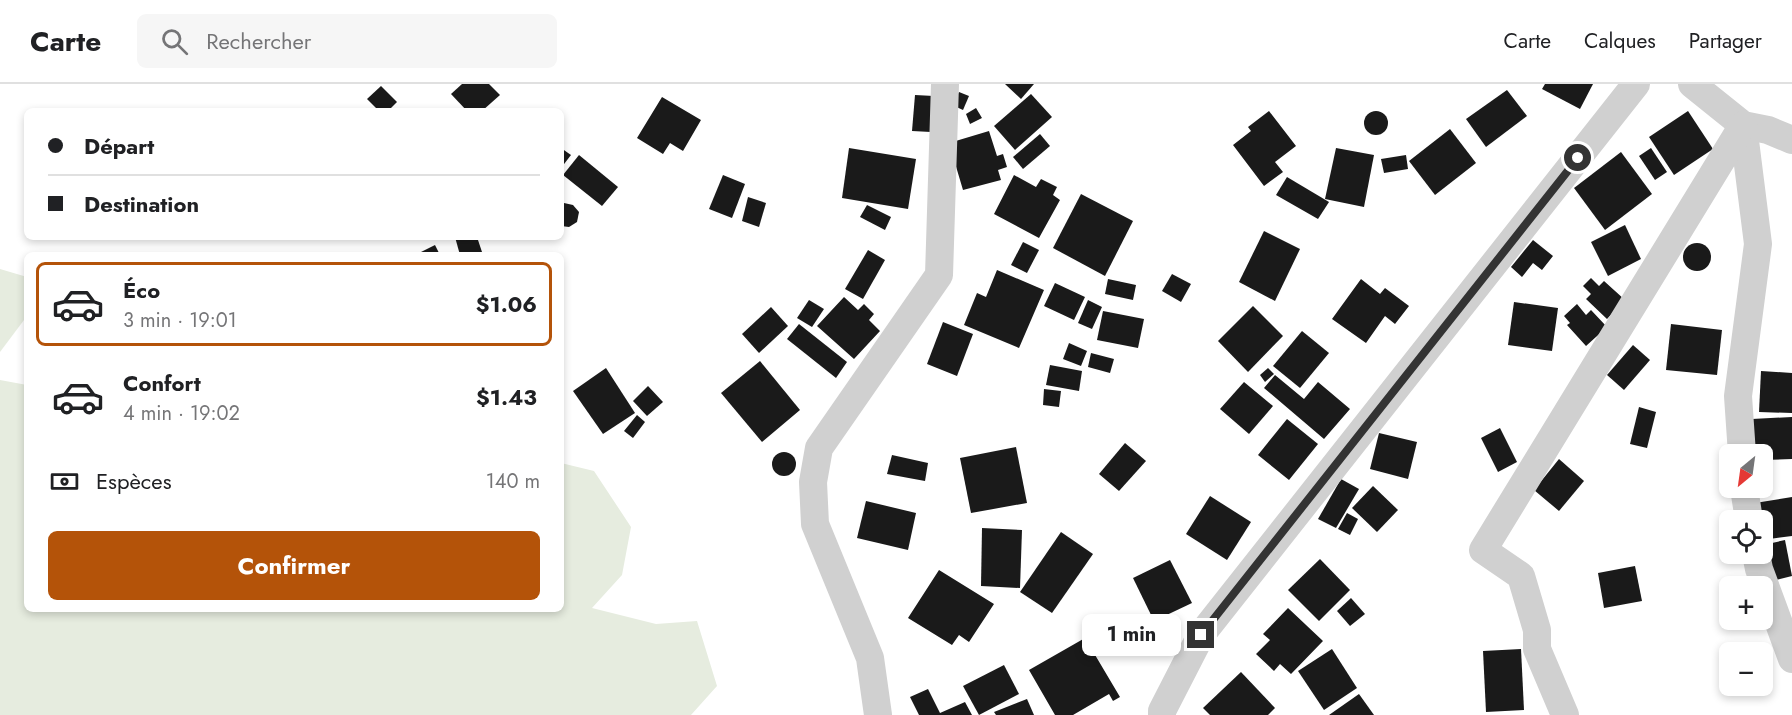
<!DOCTYPE html>
<html lang="fr">
<head>
<meta charset="utf-8">
<style>
	:root { --surface:#fff; --page:#f6f6f6; --text:#202124; --muted:#757577; --line:#e0e0e0; --accent:#b45309 }
	body { margin:0; font-family:Jost,sans-serif; background:var(--page); color:var(--text); height:100vh; display:flex; flex-direction:column; font-size:22px; white-space:nowrap }
	* { box-sizing:border-box; margin:0 }
	p { font-size:20px; color:var(--muted) }
	.icon { flex:none; width:33px; height:33px; fill:none; stroke:currentColor; stroke-width:2; stroke-linecap:round; stroke-linejoin:round }
	.map { position:relative; flex:1; overflow:hidden }
	.side { position:absolute; left:24px; top:168px; width:540px; height:360px; display:flex; flex-direction:column; background:var(--surface); border-radius:9px; box-shadow:0 3px 9px #0003 }
	.side>* { flex:none }
	.guide { position:absolute; left:24px; top:24px; width:540px; height:132px; border-radius:9px; box-shadow:0 3px 9px #0003; display:grid; align-content:center; height:132px; padding:0 24px; background:var(--surface) }
	.needle { width:39px; rotate:209deg }
	.fabs { position:absolute; left:1719px; top:360px; display:grid; gap:12px }
	.fabs a { display:grid; place-items:center; width:54px; height:54px; border-radius:9px; background:var(--surface); box-shadow:0 3px 9px #0003; font-size:30px }
	.end { position:absolute; width:27px; height:27px; margin:-14px; border:8px solid #333; background:#fff; box-shadow:0 0 0 3px #fff }
	.from { border-radius:50% }
	.bubble { position:absolute; height:42px; border-radius:9px; background:var(--surface); box-shadow:0 3px 9px #0003; font-size:20px; font-weight:700; line-height:42px; text-align:center }
	.guide b { display:flex; align-items:center; gap:21px; height:57px; font-size:22px }
	.guide b+b { border-top:2px solid var(--line) }
	.guide i { width:15px; height:15px; background:var(--text) }
	ul { padding:10px 0 0; list-style:none }
	li { display:flex; align-items:center; gap:18px; height:84px; margin:0 12px 9px; padding:0 12px; border:3px solid transparent; border-radius:9px }
	li div { flex:1 }
	li b { display:block; font-size:22px }
	li em { font-style:normal; font-weight:700 }
	li.active { border-color:var(--accent) }
	li>.icon { width:54px; height:54px; stroke-width:1.5 }
	.pay { display:flex; align-items:center; gap:15px; height:66px; padding:0 24px; font-size:22px }
	.pay p { margin-inline-start:auto }
	.cta { display:flex; gap:12px; margin-top:auto; padding:12px 24px }
	.cta a { flex:1; height:69px; border-radius:9px; background:var(--accent); color:#fff; font-size:24px; font-weight:700; line-height:69px; text-align:center }
	header { display:flex; align-items:center; gap:36px; box-sizing:border-box; height:84px; padding:0 30px; background:var(--surface); border-bottom:2px solid var(--line) }
	header strong { font-size:28px }
	nav { display:flex; gap:33px; margin-inline-start:auto; font-size:21px }
	.search { width:420px; height:54px; background:var(--page); display:flex; align-items:center; gap:15px; box-sizing:border-box; padding:0 21px; border-radius:9px; color:var(--muted); font-size:22px }
	.map>svg:first-child { display:block }
	.green { fill:#e6ecdf }
	.building { fill:#1a1a1a }
	.lines { fill:none; stroke-linecap:round; stroke-linejoin:round }
	.street { stroke:#d0d0d0; stroke-width:28 }
	.route { stroke:#333; stroke-width:8 }
</style>
</head>
<body>
<header>
<strong>Carte</strong>
<div class="search"><svg class="icon" aria-label="search" viewBox="0 0 24 24"><circle cx="10" cy="10" r="6"/><path d="M15 15l6 6"/></svg>Rechercher</div>
<nav><a>Carte</a><a>Calques</a><a>Partager</a></nav>
</header>
<div class="map">
<svg width="1792" height="631" viewBox="0 0 1792 631">
	<rect width="100%" height="100%" fill="#fff"/>
	<!-- green -->
	<g class="green">
		<polygon points="0,185 27,193 27,232 0,268"/>
		<polygon points="0,296 27,301 27,525 561,525 561,379 594,387 631,443 622,491 592,524 656,540 697,537 717,602 691,631 0,631"/>
	</g>
	<!-- building -->
	<g class="building">
		<polygon points="462,0 489,0 500,11 482,27 467,27 451,10"/>
		<polygon points="1005,0 1034,0 1021,15"/>
		<polygon points="1545,0 1593,0 1580,25 1542,5"/>
		<polygon points="381,2 397,18 388,27 379,27 367,15"/>
		<polygon points="1507,6 1527,32 1486,63 1466,35"/>
		<polygon points="959,8 969,12 963,26 952,21"/>
		<polygon points="1031,10 1052,33 1015,66 994,42"/>
		<polygon points="915,11 934,12 931,48 912,47"/>
		<polygon points="662,13 701,36 683,67 670,59 663,70 637,54"/>
		<polygon points="976,24 982,34 970,40 966,30"/>
		<circle cx="1376" cy="39" r="12"/>
		<polygon points="1269,27 1296,62 1275,78 1283,88 1264,102 1233,61 1251,47 1248,43"/>
		<polygon points="1688,27 1713,65 1674,91 1649,53"/>
		<polygon points="1450,45 1476,79 1435,111 1409,77"/>
		<polygon points="989,47 997,72 1003,70 1007,83 998,86 1001,96 963,106 949,59"/>
		<polygon points="1040,50 1050,62 1023,85 1013,73"/>
		<polygon points="561,64 571,71 561,84"/>
		<polygon points="849,64 916,75 908,125 842,114"/>
		<polygon points="1336,64 1374,71 1364,123 1325,115"/>
		<polygon points="1651,64 1667,88 1655,96 1639,72"/>
		<polygon points="1621,68 1652,110 1605,146 1574,104"/>
		<polygon points="579,71 618,103 602,122 563,91"/>
		<polygon points="1406,71 1408,85 1384,89 1381,75"/>
		<polygon points="723,91 745,100 732,134 709,125"/>
		<polygon points="1014,91 1036,103 1041,95 1057,103 1053,111 1060,116 1039,154 994,130"/>
		<polygon points="1287,93 1329,118 1318,135 1276,111"/>
		<polygon points="1081,110 1133,137 1105,192 1053,164"/>
		<polygon points="748,113 766,119 759,143 742,137"/>
		<polygon points="564,119 573,121 579,128 577,138 569,143 561,142 561,121"/>
		<polygon points="867,121 891,133 885,146 860,133"/>
		<polygon points="1625,141 1641,175 1608,192 1591,158"/>
		<polygon points="1264,147 1300,165 1275,217 1239,198"/>
		<polygon points="455,153 477,153 483,171 460,171"/>
		<polygon points="1533,156 1553,172 1542,186 1533,179 1522,193 1511,183"/>
		<polygon points="1023,158 1039,166 1027,189 1011,181"/>
		<circle cx="1697" cy="173" r="14"/>
		<polygon points="435,161 440,171 415,171"/>
		<polygon points="868,166 885,176 863,215 845,205"/>
		<polygon points="997,186 1044,206 1019,264 964,241 977,209 986,213"/>
		<polygon points="1172,190 1191,200 1181,218 1162,207"/>
		<polygon points="1591,194 1599,202 1604,197 1625,216 1607,235 1586,215 1591,210 1583,202"/>
		<polygon points="1108,195 1136,201 1133,216 1105,210"/>
		<polygon points="1361,195 1380,210 1385,204 1409,222 1395,240 1385,232 1366,259 1332,235"/>
		<polygon points="1055,199 1085,213 1074,236 1044,222"/>
		<polygon points="844,213 858,226 864,220 874,230 869,236 880,247 854,275 817,242"/>
		<polygon points="809,216 824,225 812,243 797,234"/>
		<polygon points="1088,216 1102,223 1092,245 1078,239"/>
		<polygon points="1514,218 1558,224 1552,267 1508,261"/>
		<polygon points="1577,220 1586,231 1591,226 1607,243 1586,262 1567,241 1570,239 1564,232"/>
		<polygon points="1253,222 1283,252 1248,288 1218,257"/>
		<polygon points="771,223 788,242 759,269 742,250"/>
		<polygon points="1103,227 1144,235 1138,264 1097,256"/>
		<polygon points="943,238 973,250 957,292 927,280"/>
		<polygon points="799,240 847,278 836,294 787,255"/>
		<polygon points="1671,240 1722,246 1717,291 1666,286"/>
		<polygon points="1302,247 1329,269 1300,304 1273,282"/>
		<polygon points="1069,259 1087,267 1081,282 1063,275"/>
		<polygon points="1633,261 1650,276 1624,306 1607,291"/>
		<polygon points="1091,269 1114,275 1110,289 1088,283"/>
		<polygon points="760,277 800,326 762,358 721,309"/>
		<polygon points="1050,281 1082,287 1079,307 1046,301"/>
		<polygon points="606,284 635,329 603,350 573,307"/>
		<polygon points="1268,284 1274,290 1265,298 1260,291"/>
		<polygon points="1761,287 1792,289 1792,329 1759,328"/>
		<polygon points="1275,291 1304,315 1318,298 1350,325 1324,355 1264,304"/>
		<polygon points="1244,298 1273,322 1249,350 1220,325"/>
		<polygon points="648,302 663,318 647,332 633,317"/>
		<polygon points="1044,305 1061,307 1059,323 1043,321"/>
		<polygon points="1639,323 1656,328 1647,364 1630,360"/>
		<polygon points="637,331 645,338 633,354 624,347"/>
		<polygon points="1792,333 1792,375 1762,376 1762,370 1753,370 1752,335"/>
		<polygon points="1287,335 1318,360 1289,396 1258,371"/>
		<polygon points="1500,344 1517,378 1498,388 1481,354"/>
		<polygon points="1379,349 1417,358 1408,395 1370,385"/>
		<polygon points="1125,359 1146,377 1119,407 1099,390"/>
		<polygon points="1016,363 1027,419 971,429 960,374"/>
		<circle cx="784" cy="380" r="12"/>
		<polygon points="892,371 928,379 925,397 887,390"/>
		<polygon points="1559,375 1584,397 1559,427 1534,406"/>
		<polygon points="1341,395 1359,405 1336,444 1318,435"/>
		<polygon points="1373,402 1398,426 1377,448 1352,424"/>
		<polygon points="1210,412 1251,438 1227,476 1186,450"/>
		<polygon points="1792,413 1792,452 1762,456 1762,436 1755,419"/>
		<polygon points="866,417 916,429 908,466 857,454"/>
		<polygon points="1347,429 1358,435 1350,451 1338,445"/>
		<polygon points="982,444 1022,446 1020,504 981,502"/>
		<polygon points="1061,448 1093,470 1052,529 1020,508"/>
		<polygon points="1785,456 1792,492 1772,497 1763,461"/>
		<polygon points="1320,475 1350,506 1319,537 1288,506"/>
		<polygon points="1170,476 1192,519 1154,537 1133,494"/>
		<polygon points="1635,482 1642,517 1604,524 1598,489"/>
		<polygon points="939,486 994,520 969,558 959,551 952,561 908,534"/>
		<polygon points="1351,514 1365,530 1350,542 1337,527"/>
		<polygon points="1288,524 1323,557 1291,590 1280,580 1274,587 1256,570 1270,556 1263,550"/>
		<polygon points="1085,554 1120,613 1113,617 1109,610 1073,631 1055,631 1029,586"/>
		<polygon points="1332,565 1357,604 1324,626 1298,587"/>
		<polygon points="1521,565 1524,626 1486,628 1483,567"/>
		<polygon points="1004,581 1019,610 979,631 963,602"/>
		<polygon points="1241,588 1275,624 1268,631 1210,631 1203,624"/>
		<polygon points="928,605 940,629 965,618 972,631 919,631 910,613"/>
		<polygon points="1359,610 1374,631 1329,631"/>
		<polygon points="1027,615 1034,631 996,631 994,628"/>
	</g>
	<g class="lines">
		<!-- street -->
		<g class="street">
			<polyline points="1692,0 1743,41 1768,46 1792,56"/>
			<polyline points="1742,370 1738,312 1758,160 1743,41"/>
			<polyline points="1744,404 1749,436"/>
			<polyline points="1756,470 1759,485 1792,575"/>
			<polyline points="878,631 870,574 815,440 813,398 819,364 939,191 945,0"/>
			<polyline points="1162,631 1162,627 1201,551 1636,0"/>
			<polyline points="1565,631 1537,565 1537,546 1521,492 1483,466 1743,41"/>
		</g>
	</g>
	<g class="lines">
		<!-- route -->
		<polyline class="route" points="1201,551 1578,74"/>
	</g>
</svg>
<div class="fabs">
<a><svg class="needle" viewBox="-14 -14 28 28"><path d="M0-13l5 13h-10z" fill="#e53935"/><path d="M0 13l5-13h-10z" fill="#757577"/></svg></a>
<a><svg class="icon" aria-label="locate" viewBox="0 0 24 24"><circle cx="12" cy="12" r="6"/><path d="M12 2v4M12 18v4M2 12h4M18 12h4"/></svg></a>
<a>+</a>
<a>−</a>
</div>
<i class="end from" style="left:1578px;top:74px"></i>
<i class="end" style="left:1201px;top:551px"></i>
<div class="bubble" style="left:1082px;top:530px;width:99px">1 min</div>
<div class="guide">
<b><i class="from"></i>Départ</b>
<b><i></i>Destination</b>
</div>
<section class="side">
<ul>
<li class="active"><svg class="icon" aria-label="car" viewBox="0 0 24 24"><path d="M5 17H2v-5l4-1 3-4h7l3 4 3 1v5h-3M9 17h6M6 11h13"/><circle cx="7" cy="17" r="2"/><circle cx="17" cy="17" r="2"/></svg><div><b>Éco</b><p>3 min · 19:01</p></div><em>$1.06</em></li>
<li><svg class="icon" aria-label="car" viewBox="0 0 24 24"><path d="M5 17H2v-5l4-1 3-4h7l3 4 3 1v5h-3M9 17h6M6 11h13"/><circle cx="7" cy="17" r="2"/><circle cx="17" cy="17" r="2"/></svg><div><b>Confort</b><p>4 min · 19:02</p></div><em>$1.43</em></li>
</ul>
<div class="pay"><svg class="icon" aria-label="cash" viewBox="0 0 24 24"><path d="M3 7h18v10H3z"/><circle cx="12" cy="12" r="2"/></svg>Espèces<p>140 m</p></div>
<div class="cta"><a>Confirmer</a></div>
</section>
</div>
</body>
</html>
